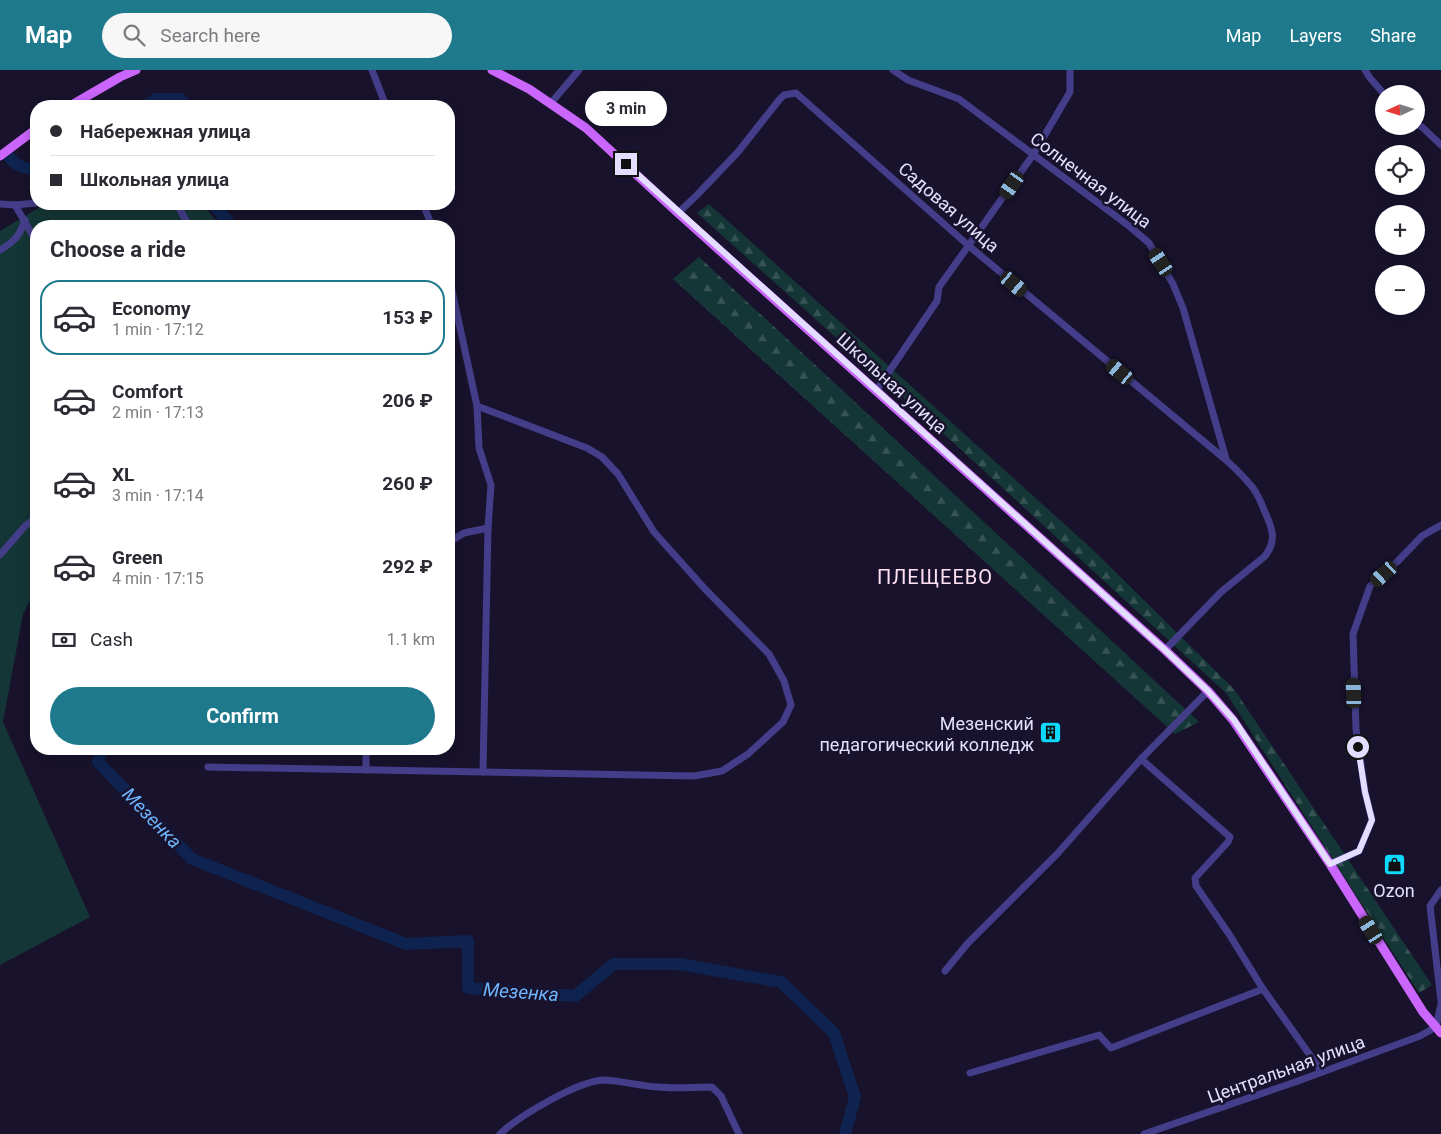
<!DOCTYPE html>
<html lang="en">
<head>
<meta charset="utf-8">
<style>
	:root { --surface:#fff; --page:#f7f7f7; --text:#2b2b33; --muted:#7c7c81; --line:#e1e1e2; --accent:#1e798d }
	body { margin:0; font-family:Roboto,sans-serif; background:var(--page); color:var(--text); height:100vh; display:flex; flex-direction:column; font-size:19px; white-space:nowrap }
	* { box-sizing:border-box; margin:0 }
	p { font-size:16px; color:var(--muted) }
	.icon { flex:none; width:28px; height:28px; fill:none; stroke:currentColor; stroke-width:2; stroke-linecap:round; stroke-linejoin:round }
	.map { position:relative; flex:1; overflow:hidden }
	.side { position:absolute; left:30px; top:150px; width:425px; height:535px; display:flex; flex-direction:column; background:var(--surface); border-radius:20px; box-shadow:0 2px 12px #0003 }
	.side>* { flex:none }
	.guide { position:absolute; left:30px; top:30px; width:425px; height:110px; border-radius:20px; box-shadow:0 2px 12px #0003; display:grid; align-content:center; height:110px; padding:0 20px; background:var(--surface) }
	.needle { width:32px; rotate:266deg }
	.buttons { position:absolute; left:1375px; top:15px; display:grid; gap:10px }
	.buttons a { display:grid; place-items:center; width:50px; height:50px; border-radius:50%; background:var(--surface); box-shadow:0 2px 12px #0003; font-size:25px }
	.end { position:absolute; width:22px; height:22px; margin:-11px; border:6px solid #e3deff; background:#111; box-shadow:0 0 0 2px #111 }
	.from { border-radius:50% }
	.bubble { position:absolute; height:35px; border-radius:18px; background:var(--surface); box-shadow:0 2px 12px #0003; font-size:16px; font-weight:700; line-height:35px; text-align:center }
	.car { position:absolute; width:15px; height:30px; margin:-15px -8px; border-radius:6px; box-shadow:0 0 4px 1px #0007; background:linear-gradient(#222 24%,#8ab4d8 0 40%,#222 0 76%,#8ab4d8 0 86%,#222 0) }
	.guide b { display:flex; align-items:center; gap:18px; height:48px; font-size:19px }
	.guide b+b { border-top:1px solid var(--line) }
	.guide i { width:12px; height:12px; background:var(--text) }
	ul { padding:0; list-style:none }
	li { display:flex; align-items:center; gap:15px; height:75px; margin:0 10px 8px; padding:0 10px; border:2px solid transparent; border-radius:20px }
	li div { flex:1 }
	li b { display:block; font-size:19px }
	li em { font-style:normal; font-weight:700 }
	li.current { border-color:var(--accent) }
	li>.icon { width:45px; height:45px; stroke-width:1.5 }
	h2 { padding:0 20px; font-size:22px; line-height:60px }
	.pay { display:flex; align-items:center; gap:12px; height:55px; padding:0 20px; font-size:19px }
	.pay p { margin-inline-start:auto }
	.button { display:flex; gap:10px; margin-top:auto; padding:10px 20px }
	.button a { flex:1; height:58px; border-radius:30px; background:var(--accent); color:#fff; font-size:20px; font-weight:700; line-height:58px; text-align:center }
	header { display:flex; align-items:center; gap:30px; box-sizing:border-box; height:70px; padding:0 25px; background:var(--accent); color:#fff }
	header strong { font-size:24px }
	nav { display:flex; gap:28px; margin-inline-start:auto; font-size:18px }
	.search { width:350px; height:45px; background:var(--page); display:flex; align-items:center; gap:12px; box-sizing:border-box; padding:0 18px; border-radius:28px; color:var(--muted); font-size:19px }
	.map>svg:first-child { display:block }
	.forest { fill:url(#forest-firs) }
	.garden { fill:#153636 }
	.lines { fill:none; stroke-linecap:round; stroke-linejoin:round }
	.river { stroke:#0e234f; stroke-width:12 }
	.minor { stroke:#443e8a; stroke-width:7 }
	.major { stroke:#cb66fd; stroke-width:9 }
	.route { stroke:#e3deff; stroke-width:6 }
	.labels { text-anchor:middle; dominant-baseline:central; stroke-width:5; stroke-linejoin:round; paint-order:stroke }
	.street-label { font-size:18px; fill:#e3deff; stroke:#18122c }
	.poi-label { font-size:18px; fill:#e3deff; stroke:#18122c; text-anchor:end }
	.water-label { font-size:19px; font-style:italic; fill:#6db4fd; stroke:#18122c }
	.quarter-label { font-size:20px; letter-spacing:1px; fill:#ffe0f2; stroke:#18122c }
</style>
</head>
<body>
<header>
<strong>Map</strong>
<div class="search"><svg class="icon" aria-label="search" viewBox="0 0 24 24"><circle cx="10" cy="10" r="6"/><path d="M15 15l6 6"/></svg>Search here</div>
<nav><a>Map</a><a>Layers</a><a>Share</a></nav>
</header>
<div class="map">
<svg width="1441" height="1064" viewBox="0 0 1441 1064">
	<defs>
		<pattern id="forest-firs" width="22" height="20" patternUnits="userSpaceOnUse" patternTransform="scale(1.25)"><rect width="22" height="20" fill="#153636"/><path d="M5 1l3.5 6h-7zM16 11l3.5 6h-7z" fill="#375354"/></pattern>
	</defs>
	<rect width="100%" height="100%" fill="#18122c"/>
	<!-- forest -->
	<g class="forest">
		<polygon points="709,134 1091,478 1234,619 1432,915 1419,923 1226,623 946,366 697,143"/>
		<polygon points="699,187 1199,652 1175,664 673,209"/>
	</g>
	<!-- garden -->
	<polygon class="garden" points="45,134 203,134 220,156 36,156 36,520 23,544 3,652 90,847 0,895 0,161"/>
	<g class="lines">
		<!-- river -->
		<g class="river">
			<polyline points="145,36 156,29 180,29 187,36"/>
			<path d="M 9,87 C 17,96 24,100 36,98"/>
			<polyline points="213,134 232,156"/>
			<polyline points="102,679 98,692 192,789 406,874 468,871 468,918 575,926 614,894 679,894 781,912 834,963 855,1027 845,1064"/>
		</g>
		<!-- minor -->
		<g class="minor">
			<polyline points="372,0 386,36"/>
			<polyline points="893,0 908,10 959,29 1129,156 1149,173 1173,214 1183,238 1226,389"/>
			<polyline points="1365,0 1370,8 1384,24"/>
			<polyline points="551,33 579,0"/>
			<polyline points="1416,54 1422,57 1441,75"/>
			<polyline points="0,134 15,135 36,171"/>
			<polyline points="177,134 189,156"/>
			<polyline points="423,134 432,156"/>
			<polyline points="15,135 36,133"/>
			<path d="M 678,143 L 697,125 L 738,82 L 779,30 L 784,25 L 796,23 L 969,176 L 1226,390 C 1236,399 1245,408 1253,418 C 1258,425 1261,432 1264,440 C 1272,457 1278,471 1264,487 L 1221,522 L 1165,580"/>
			<path d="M 0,180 C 15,171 19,167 25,150"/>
			<polyline points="449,207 477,336 479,378 491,415 488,458 483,702"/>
			<polyline points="876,321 937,231 939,217 1033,85 1070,22 1070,0"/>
			<polyline points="449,472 464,463 488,458"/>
			<polyline points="0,485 25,456 36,448"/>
			<polyline points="1208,621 1141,689 1230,767 1228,772 1195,808 1196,816 1229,864 1263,919 1322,1002"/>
			<polyline points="366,679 366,700"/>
			<polyline points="208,697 694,706 722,701 748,684 783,652 791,635 784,611 769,584 705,519 654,462 618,404 602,387 587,378 477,336"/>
			<polyline points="1330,794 1359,781 1372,750 1365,722 1356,659 1353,564 1370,516 1397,492 1422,466 1441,455"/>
			<polyline points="1441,820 1430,836 1441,931"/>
			<polyline points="945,901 968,873 1058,783 1141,689"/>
			<polyline points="970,1003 1099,965 1111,978 1263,919"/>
			<path d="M 500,1064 C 519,1046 579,1010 605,1010 C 622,1011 640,1016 658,1017 C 676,1019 694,1017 712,1017 L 721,1026 L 739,1064"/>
			<polyline points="1144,1064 1298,1011 1420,966 1436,957 1441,934"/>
		</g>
		<!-- major -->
		<g class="major">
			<polyline points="492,0 529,19 586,58 678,143 1165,580 1208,621 1233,650 1330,794 1423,942 1441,963"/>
			<polyline points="70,36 120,7 136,0"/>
			<polyline points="0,86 36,59"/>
		</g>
	</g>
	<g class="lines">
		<!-- route -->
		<polyline class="route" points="626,94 1165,580 1208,621 1234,650 1330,794 1359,781 1372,750 1365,722 1358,677"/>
	</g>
	<!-- icons -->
	<defs>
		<symbol id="building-square" viewBox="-11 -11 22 22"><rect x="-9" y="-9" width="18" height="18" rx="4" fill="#0dd9fc" stroke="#18122c"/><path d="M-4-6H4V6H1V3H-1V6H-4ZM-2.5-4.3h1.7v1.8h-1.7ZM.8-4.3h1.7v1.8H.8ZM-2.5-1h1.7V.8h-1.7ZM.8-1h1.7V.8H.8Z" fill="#111"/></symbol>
		<symbol id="shop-square" viewBox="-11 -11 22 22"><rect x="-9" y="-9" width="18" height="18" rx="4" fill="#0dd9fc" stroke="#18122c"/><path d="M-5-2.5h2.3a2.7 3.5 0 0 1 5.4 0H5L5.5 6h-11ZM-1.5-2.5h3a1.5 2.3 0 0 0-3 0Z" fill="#111"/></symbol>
	</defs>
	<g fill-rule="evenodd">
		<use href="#building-square" x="1038" y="650" width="25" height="25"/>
		<use href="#shop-square" x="1382" y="782" width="25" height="25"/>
	</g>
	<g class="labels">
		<!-- street labels -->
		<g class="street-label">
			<text transform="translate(1091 110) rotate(37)">Солнечная улица</text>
			<text transform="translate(949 137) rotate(41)">Садовая улица</text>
			<text transform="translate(892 313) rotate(42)">Школьная улица</text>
			<text transform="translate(1286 999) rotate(-20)">Центральная улица</text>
		</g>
		<!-- poi labels -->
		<g class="poi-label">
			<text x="1034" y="653">Мезенский<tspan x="1034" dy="21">педагогический колледж</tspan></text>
			<text x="1394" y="820" text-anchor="middle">Ozon</text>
		</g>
		<!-- water labels -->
		<g class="water-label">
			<text transform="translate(152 748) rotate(46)">Мезенка</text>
			<text transform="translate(521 922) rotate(4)">Мезенка</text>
		</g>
		<!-- quarter labels -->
		<g class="quarter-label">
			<text x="935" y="507">ПЛЕЩЕЕВО</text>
		</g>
	</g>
</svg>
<div class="buttons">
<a><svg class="needle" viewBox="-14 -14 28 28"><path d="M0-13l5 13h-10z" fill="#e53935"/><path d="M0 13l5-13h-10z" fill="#7c7c81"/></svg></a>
<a><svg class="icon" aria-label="locate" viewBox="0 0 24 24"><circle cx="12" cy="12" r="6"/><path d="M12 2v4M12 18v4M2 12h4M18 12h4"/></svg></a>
<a>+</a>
<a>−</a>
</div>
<i class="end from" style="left:1358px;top:677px"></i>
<i class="end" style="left:626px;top:94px"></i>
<div class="bubble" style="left:585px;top:21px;width:82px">3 min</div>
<i class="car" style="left:1012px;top:115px;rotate:215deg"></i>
<i class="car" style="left:1161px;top:192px;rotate:327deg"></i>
<i class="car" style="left:1014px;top:214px;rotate:130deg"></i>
<i class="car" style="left:1120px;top:302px;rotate:310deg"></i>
<i class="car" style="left:1384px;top:504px;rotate:228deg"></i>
<i class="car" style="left:1354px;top:623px;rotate:358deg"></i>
<i class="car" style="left:1371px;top:860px;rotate:328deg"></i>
<div class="guide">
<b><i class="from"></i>Набережная улица</b>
<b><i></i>Школьная улица</b>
</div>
<section class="side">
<h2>Choose a ride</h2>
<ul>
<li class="current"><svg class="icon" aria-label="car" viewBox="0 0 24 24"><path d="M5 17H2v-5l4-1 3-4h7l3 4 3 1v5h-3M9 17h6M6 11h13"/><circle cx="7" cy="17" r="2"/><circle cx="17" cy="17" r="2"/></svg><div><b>Economy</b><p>1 min · 17:12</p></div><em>153 ₽</em></li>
<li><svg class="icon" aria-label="car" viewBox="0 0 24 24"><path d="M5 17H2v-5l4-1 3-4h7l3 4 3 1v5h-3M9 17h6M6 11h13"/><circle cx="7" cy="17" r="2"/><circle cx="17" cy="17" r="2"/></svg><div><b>Comfort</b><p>2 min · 17:13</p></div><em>206 ₽</em></li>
<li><svg class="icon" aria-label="car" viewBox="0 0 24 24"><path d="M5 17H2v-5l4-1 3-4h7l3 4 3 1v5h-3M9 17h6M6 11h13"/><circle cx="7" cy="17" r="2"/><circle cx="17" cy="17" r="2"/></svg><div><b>XL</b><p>3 min · 17:14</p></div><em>260 ₽</em></li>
<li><svg class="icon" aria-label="car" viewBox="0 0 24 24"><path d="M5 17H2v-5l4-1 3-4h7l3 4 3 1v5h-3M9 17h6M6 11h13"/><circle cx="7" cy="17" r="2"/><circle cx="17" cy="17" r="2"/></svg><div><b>Green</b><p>4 min · 17:15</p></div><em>292 ₽</em></li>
</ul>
<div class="pay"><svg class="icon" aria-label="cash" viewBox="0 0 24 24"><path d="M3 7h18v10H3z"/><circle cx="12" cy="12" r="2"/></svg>Cash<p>1.1 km</p></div>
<div class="button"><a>Confirm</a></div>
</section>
</div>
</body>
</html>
